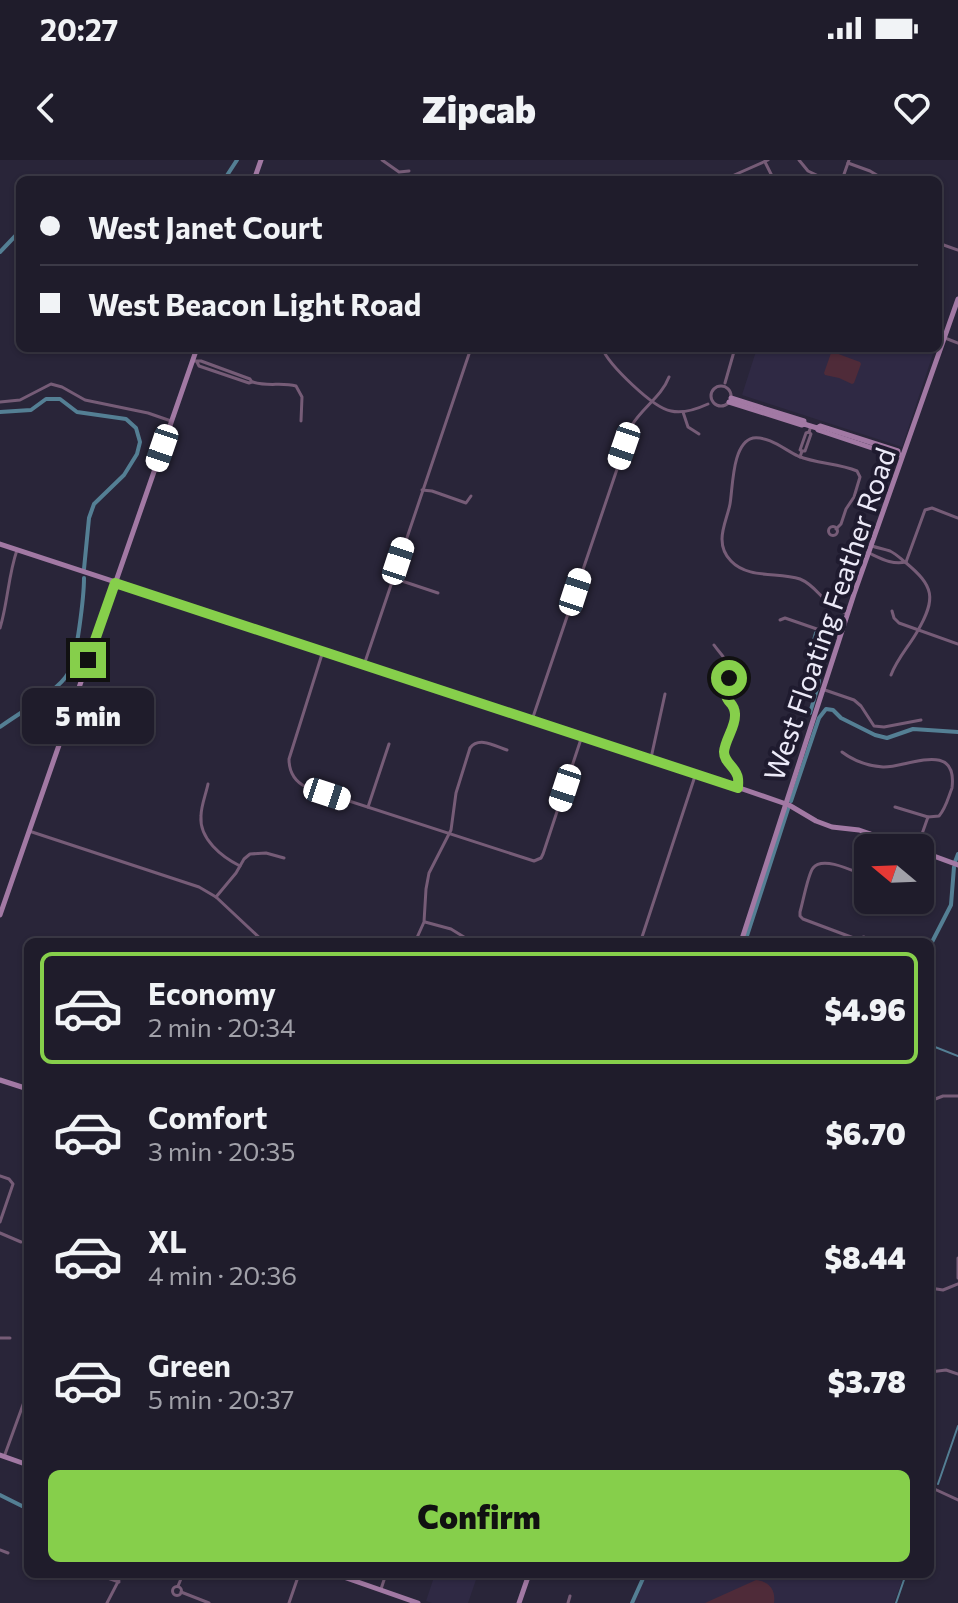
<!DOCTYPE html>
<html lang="en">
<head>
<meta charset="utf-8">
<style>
	:root { --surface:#1f1c2b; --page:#272533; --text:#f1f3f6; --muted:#a1a1a9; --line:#3c3a47; --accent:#86cf4b }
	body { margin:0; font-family:Commissioner,sans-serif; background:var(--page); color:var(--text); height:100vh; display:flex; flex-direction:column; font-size:30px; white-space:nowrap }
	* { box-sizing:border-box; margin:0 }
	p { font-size:26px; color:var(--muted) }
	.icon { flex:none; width:44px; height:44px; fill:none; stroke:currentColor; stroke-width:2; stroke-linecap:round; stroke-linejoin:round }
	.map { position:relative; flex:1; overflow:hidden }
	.sheet { position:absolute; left:24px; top:778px; width:910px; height:640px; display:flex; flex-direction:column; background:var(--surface); border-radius:12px; box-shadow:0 2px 6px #0004,0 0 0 2px var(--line) }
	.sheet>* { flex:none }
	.guide { position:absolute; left:16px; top:16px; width:926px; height:176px; border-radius:12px; box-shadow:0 2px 6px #0004,0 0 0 2px var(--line); display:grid; align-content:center; height:176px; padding:0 24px; background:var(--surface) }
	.needle { width:52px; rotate:289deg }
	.controls { position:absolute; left:854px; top:674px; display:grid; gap:16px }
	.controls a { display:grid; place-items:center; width:80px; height:80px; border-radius:12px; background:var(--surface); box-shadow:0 2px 6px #0004,0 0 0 2px var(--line); font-size:40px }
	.end { position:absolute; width:36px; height:36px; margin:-18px; border:10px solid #86cf4b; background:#111; box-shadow:0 0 0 4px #111 }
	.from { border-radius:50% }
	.bubble { position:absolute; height:56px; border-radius:12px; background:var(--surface); box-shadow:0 2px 6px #0004,0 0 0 2px var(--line); font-size:26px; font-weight:800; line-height:56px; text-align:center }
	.car { position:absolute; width:24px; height:48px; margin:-24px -12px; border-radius:10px; box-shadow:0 0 6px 2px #0007; background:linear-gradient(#fff 24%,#345 0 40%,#fff 0 76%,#345 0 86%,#fff 0) }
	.guide b { display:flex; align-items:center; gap:28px; height:76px; font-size:30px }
	.guide b+b { border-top:2px solid var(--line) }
	.guide i { width:20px; height:20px; background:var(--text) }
	ul { padding:14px 0 0; list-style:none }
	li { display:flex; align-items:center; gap:24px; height:112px; margin:0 16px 12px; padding:0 8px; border:4px solid transparent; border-radius:12px }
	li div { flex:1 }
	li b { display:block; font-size:30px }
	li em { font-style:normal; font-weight:800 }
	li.on { border-color:var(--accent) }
	li>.icon { width:72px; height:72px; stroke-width:1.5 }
	.primary-button { display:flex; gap:16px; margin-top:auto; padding:16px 24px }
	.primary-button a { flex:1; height:92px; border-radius:12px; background:var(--accent); color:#111; font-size:32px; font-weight:800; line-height:92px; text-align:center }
	.status { display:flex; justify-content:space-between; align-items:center; height:56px; padding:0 40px; background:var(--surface); direction:ltr }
	.status svg { height:22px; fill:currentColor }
	header { display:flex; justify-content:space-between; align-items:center; height:104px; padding:0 24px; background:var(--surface); font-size:36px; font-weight:800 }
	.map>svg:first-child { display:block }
	.built { fill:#2f2944 }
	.pitch { fill:#4f2b39 }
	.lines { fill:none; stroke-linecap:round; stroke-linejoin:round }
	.stream { stroke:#547f94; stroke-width:2 }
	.canal { stroke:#547f94; stroke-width:4 }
	.street { stroke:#765c77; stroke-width:3 }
	.secondary { stroke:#a279a4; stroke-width:5 }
	.route { stroke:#86cf4b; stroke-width:10 }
	.labels { text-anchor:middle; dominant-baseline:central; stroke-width:8; stroke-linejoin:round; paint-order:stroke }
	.street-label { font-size:28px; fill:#eceaf8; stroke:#1f1b2f }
</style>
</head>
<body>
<div class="status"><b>20:27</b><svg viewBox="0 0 49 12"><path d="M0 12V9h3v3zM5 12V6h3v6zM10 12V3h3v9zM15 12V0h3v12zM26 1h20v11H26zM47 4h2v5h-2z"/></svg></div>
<header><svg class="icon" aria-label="back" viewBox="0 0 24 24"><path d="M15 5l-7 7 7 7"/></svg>Zipcab<svg class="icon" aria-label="heart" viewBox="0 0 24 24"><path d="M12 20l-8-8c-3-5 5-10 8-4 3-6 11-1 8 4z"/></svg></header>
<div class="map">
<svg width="958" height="1443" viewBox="0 0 958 1443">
	<rect width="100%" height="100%" fill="#292539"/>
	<!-- built -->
	<g class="built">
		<polygon points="757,188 935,188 902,287 742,235"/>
		<polygon points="435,1414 478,1414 468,1443 432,1443 426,1441"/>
		<polygon points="647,1414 883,1414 902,1421 894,1443 634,1443"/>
	</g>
	<!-- pitch -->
	<g class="pitch">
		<polygon points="833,192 860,202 861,204 854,223 852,224 839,218 825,215 824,213 831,193"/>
		<path d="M 756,1420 C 769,1421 776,1430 774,1443 L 705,1443 Z"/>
	</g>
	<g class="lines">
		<!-- stream -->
		<g class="stream">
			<polyline points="930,885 958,896"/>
			<polyline points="938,1324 958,1266"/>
			<polyline points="930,1346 933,1336"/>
			<polyline points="896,1443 906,1414"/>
		</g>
		<!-- canal -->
		<g class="canal">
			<polyline points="224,20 237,0"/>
			<polyline points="0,92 20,71"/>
			<polyline points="0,252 31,250 46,239 60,239 77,252 126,259 136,268 140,282 137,294 124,315 94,344 89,358 84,409"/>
			<polyline points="810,553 819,522 818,517 807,512 806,509 816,473"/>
			<path d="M 0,567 C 19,553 59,531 69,512 C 77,498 84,435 84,418"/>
			<polyline points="791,641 819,558 826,549 833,550 841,558 875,575 887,578 913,569 958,572"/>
			<polyline points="955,702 958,694"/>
			<polyline points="745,782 788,649"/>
			<polyline points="931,784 951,745 954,707"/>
			<polyline points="930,805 933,798 932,789"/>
			<polyline points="0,1335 28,1349"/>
			<polyline points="632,1443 645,1414"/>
		</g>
		<!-- street -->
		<g class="street">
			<polyline points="382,0 399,12 409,11"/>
			<polyline points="799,0 808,11 827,20"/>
			<polyline points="765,2 774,20"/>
			<polyline points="848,3 870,11 885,20"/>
			<polyline points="723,20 768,0"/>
			<polyline points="842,20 849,0"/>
			<polyline points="938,57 940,60 938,68"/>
			<polyline points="938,83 958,90"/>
			<polyline points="945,178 958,183"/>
			<path d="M 602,188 C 609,205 653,248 671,251 C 683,254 697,249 708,244"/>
			<polyline points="194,201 201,201 250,219 252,222 249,223 199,206 197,202"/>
			<path d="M 253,222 C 267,227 282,222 296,226 L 302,237 L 301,261"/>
			<polyline points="725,223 735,188"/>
			<circle cx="721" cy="236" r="10"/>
			<polyline points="0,242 20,240 51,224 62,227 85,240 148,253 171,261"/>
			<polyline points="683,252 688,267 699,274"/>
			<polyline points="802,291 805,291 811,274 809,272"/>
			<polyline points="800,297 802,291 800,290 806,273 809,272 811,266"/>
			<polyline points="422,330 432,331 466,343 471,336"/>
			<circle cx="833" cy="371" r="4.5"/>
			<path d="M 872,386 C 878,388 884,389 890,391 C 896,394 900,398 905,402 C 934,426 937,438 917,472 C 909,486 897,499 891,515"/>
			<path d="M 869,393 C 882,399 892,405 906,402"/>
			<polyline points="906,402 925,350 932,348 958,358"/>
			<polyline points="393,418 438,433"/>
			<path d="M 833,446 C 820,438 815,425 800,419 C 778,412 748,419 731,401 C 725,395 722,388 722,379 C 722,367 728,355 730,344 C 733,327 732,283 753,278 C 769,276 785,290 798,296 C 817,304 838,303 857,311 L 860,317 L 854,337 L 846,349 L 841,364 L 836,369"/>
			<polyline points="892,451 894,458 899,463 958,484"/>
			<polyline points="847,454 835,448 833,446 836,444 849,449"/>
			<polyline points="780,460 785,458 840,477"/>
			<path d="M 0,468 C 8,442 8,416 17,390"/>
			<path d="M 714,485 C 721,495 732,503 729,517 C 728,523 724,529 725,535 C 726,544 736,547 735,557 C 734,569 724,581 724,593 C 725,605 738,609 738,626"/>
			<path d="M 323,491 L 289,599 C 289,612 294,621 306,627 L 534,701 L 541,698 L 543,694 L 582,576"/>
			<polyline points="364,505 471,188"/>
			<polyline points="822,529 854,540 861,546 874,566 884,567 921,560"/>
			<polyline points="70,552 123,571"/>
			<path d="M 532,560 L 632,265 C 642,248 662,236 669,217"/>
			<path d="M 842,592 C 854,601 868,606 883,607 C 906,608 958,579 952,628 C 948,638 946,648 939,656 L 928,657 L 895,647"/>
			<polyline points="651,598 665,534"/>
			<path d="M 208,624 C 206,634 201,646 201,656 C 199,679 222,697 240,706"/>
			<polyline points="368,647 389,584"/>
			<polyline points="29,671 199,727 216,737 264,782"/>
			<polyline points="917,688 928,657"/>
			<polyline points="868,689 865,691 870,673"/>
			<polyline points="858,713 865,691"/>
			<polyline points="216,737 236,713 244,699 250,694 266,693 284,698"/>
			<polyline points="907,740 910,742 913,740"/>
			<polyline points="425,762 451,769 472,782"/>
			<polyline points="642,777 696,613"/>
			<path d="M 859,780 L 803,759 L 800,756 L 800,752 C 803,742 808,714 813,708 C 823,695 855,712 868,717"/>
			<path d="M 415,782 L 424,762 L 426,729 L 429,713 L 451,670 L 456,633 L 470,588 C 479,576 495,586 507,590"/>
			<polyline points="859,782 860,778 864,777 867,782"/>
			<polyline points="930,941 943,936 958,936"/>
			<polyline points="0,1016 9,1019 13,1024 0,1062"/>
			<polyline points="0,1073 21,1082"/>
			<polyline points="958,1098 958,1118"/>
			<polyline points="930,1128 943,1130 958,1124"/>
			<polyline points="0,1178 10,1178"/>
			<polyline points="930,1212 946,1210 958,1214"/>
			<polyline points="4,1297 28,1231"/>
			<polyline points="930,1327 958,1340"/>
			<polyline points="0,1390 8,1393"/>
			<polyline points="96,1414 119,1422"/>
			<polyline points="178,1426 183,1414"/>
			<circle cx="177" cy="1431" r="4.5"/>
			<polyline points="381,1429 386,1414"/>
			<polyline points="181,1432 209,1443"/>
			<polyline points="107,1443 122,1414"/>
			<polyline points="289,1443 299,1414"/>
			<polyline points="568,1443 570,1436"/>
		</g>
		<!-- secondary -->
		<g class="secondary">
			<polyline points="254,20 261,0"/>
			<polyline points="731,238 804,261 804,264"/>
			<polyline points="729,242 802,265 804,264 817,268 818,270 896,296 898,294 902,296"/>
			<polyline points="817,268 820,266 898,291 898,293"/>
			<polyline points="0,384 696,613 789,645 816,661 832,667 859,670 911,688"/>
			<polyline points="920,691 958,705"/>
			<polyline points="0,755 197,188"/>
			<polyline points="741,782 854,434 958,139"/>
			<polyline points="0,920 28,929"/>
			<polyline points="0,1295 28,1305"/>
			<polyline points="335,1414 418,1443"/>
			<polyline points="519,1443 529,1414"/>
		</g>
	</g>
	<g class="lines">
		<!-- route -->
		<path class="route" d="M 88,500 L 115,423 L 738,628 C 738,624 739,618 737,615 C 734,606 724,602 724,592 C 725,579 736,567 735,554 C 734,537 720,547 729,518"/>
	</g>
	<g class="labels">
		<!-- street labels -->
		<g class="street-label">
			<text transform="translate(829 454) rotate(-71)">West Floating Feather Road</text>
		</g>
	</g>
</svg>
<div class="controls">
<a><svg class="needle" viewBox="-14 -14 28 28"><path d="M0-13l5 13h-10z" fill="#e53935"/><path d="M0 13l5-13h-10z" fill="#a1a1a9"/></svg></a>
</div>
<i class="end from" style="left:729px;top:518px"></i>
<i class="end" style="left:88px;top:500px"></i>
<div class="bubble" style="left:22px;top:528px;width:132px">5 min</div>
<i class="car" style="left:624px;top:286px;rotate:199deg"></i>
<i class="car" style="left:162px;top:288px;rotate:199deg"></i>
<i class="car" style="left:398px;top:401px;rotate:18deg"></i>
<i class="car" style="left:575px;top:432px;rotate:18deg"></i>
<i class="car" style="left:565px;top:628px;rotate:198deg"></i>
<i class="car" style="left:327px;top:634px;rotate:108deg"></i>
<div class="guide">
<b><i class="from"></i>West Janet Court</b>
<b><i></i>West Beacon Light Road</b>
</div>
<section class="sheet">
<ul>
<li class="on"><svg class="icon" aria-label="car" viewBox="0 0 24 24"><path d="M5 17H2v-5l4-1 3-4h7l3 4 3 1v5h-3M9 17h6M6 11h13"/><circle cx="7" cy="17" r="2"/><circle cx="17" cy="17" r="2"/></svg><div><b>Economy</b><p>2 min · 20:34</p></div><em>$4.96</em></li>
<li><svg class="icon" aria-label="car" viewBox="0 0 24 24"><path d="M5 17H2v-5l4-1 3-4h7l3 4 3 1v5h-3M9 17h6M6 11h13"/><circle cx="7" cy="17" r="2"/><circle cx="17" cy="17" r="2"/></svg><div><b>Comfort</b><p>3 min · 20:35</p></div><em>$6.70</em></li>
<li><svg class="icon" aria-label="car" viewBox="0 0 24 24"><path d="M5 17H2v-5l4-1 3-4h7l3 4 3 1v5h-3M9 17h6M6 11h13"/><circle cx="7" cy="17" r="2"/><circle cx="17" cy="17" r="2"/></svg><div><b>XL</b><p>4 min · 20:36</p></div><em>$8.44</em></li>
<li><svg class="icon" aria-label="car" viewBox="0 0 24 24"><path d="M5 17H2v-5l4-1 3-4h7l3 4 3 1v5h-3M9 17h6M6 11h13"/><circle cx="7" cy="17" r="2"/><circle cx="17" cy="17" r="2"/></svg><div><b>Green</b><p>5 min · 20:37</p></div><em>$3.78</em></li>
</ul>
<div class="primary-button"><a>Confirm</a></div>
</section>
</div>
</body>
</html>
